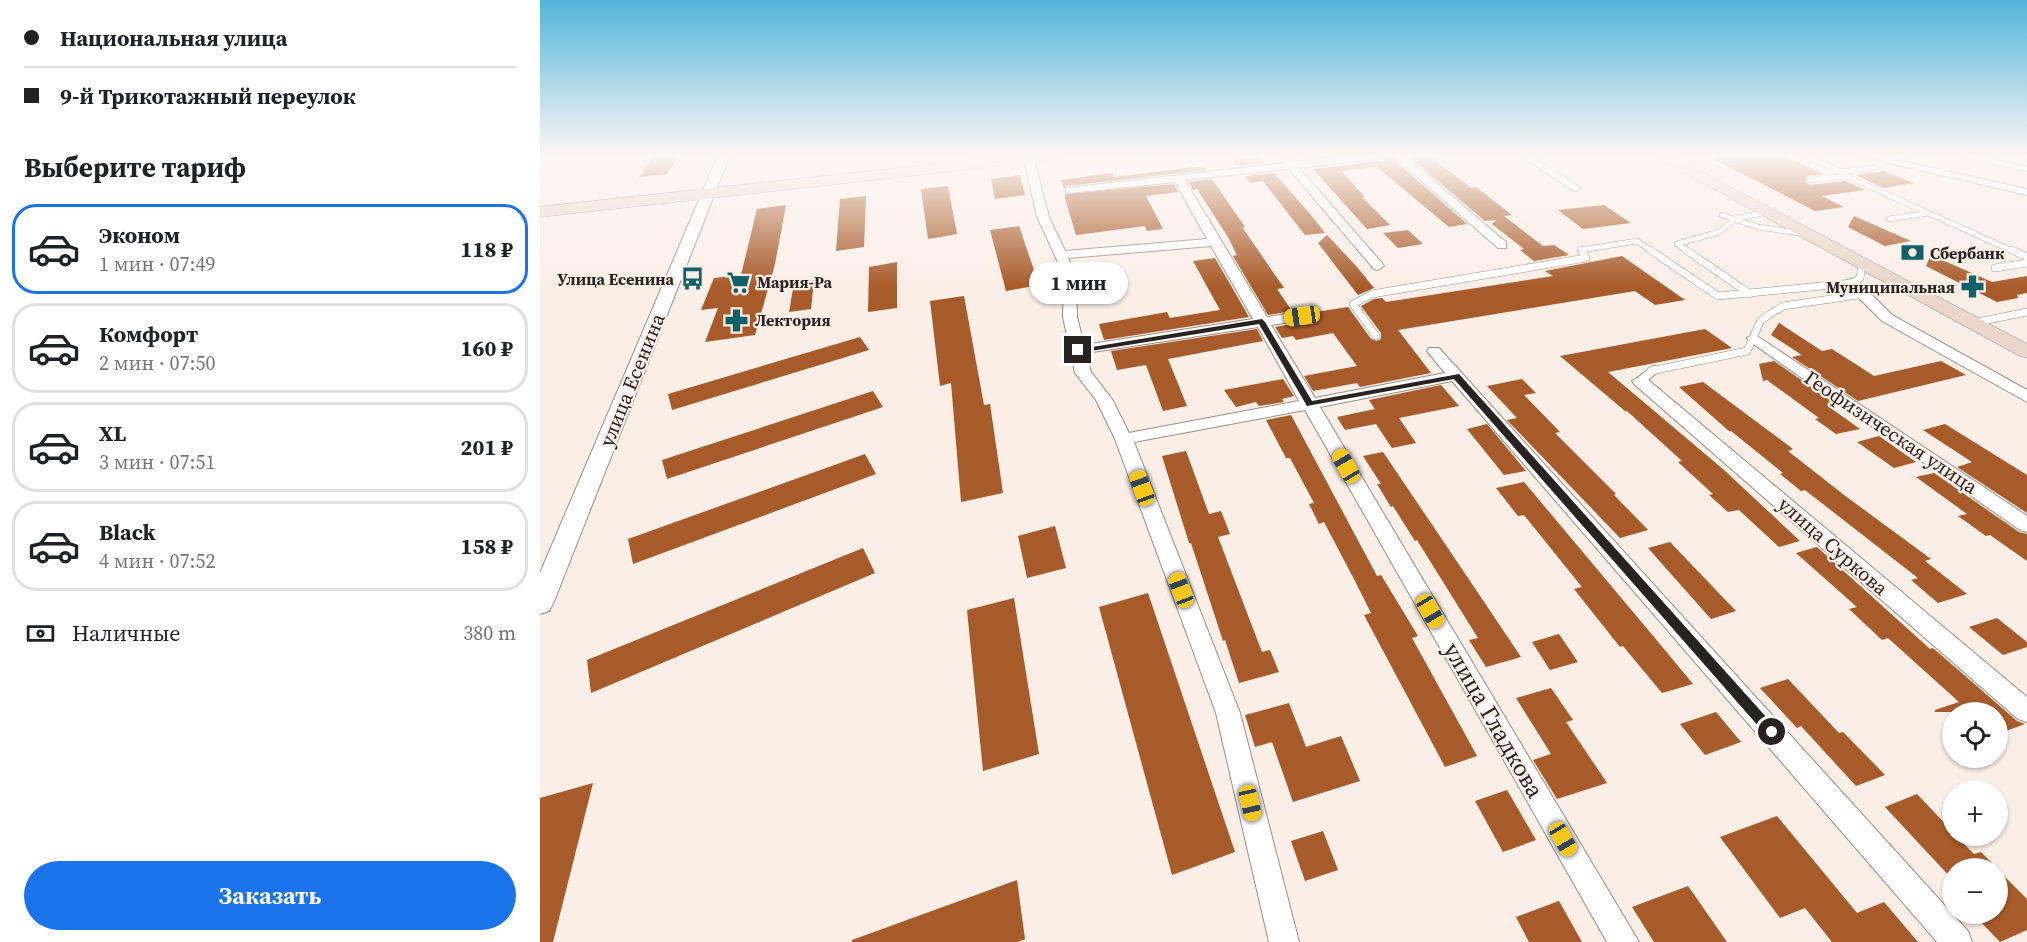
<!DOCTYPE html>
<html lang="ru">
<head>
<meta charset="utf-8">
<style>
	:root { --surface:#fff; --page:#f2f2f2; --text:#202124; --muted:#757577; --line:#e0e0e0; --accent:#1a73e8 }
	body { margin:0; font-family:"Source Serif 4",serif; background:var(--page); color:var(--text); height:100vh; display:flex; flex-direction:column; font-size:22px; white-space:nowrap }
	* { box-sizing:border-box; margin:0 }
	p { font-size:20px; color:var(--muted) }
	.icon { flex:none; width:33px; height:33px; fill:none; stroke:currentColor; stroke-width:2; stroke-linecap:round; stroke-linejoin:round }
	.map { position:relative; flex:1; overflow:hidden }
	.drawer { display:flex; flex-direction:column; background:var(--surface); width:540px }
	.drawer>* { flex:none }
	.guide { display:grid; align-content:center; height:132px; padding:0 24px; background:var(--surface) }
	.tools { position:absolute; left:1402px; top:702px; display:grid; gap:12px }
	.tools a { display:grid; place-items:center; width:66px; height:66px; border-radius:50%; background:var(--surface); box-shadow:0 2px 4px #0004; font-size:30px }
	.end { position:absolute; width:27px; height:27px; margin:-14px; border:8px solid #282321; background:#fff; box-shadow:0 0 0 3px #fff }
	.from { border-radius:50% }
	.bubble { position:absolute; height:42px; border-radius:21px; background:var(--surface); box-shadow:0 2px 4px #0004; font-size:20px; font-weight:700; line-height:42px; text-align:center }
	.car { position:absolute; width:18px; height:36px; margin:-18px -9px; border-radius:8px; box-shadow:0 0 4px 2px #0007; background:linear-gradient(#f5c518 24%,#345 0 40%,#f5c518 0 76%,#345 0 86%,#f5c518 0) }
	.guide b { display:flex; align-items:center; gap:21px; height:57px; font-size:22px }
	.guide b+b { border-top:2px solid var(--line) }
	.guide i { width:15px; height:15px; background:var(--text) }
	ul { padding:0; list-style:none }
	li { display:flex; align-items:center; gap:18px; height:90px; margin:0 12px 9px; padding:0 12px; border:3px solid var(--line); border-radius:24px }
	li div { flex:1 }
	li b { display:block; font-size:22px }
	li em { font-style:normal; font-weight:700 }
	li.selected { border-color:var(--accent) }
	li>.icon { width:54px; height:54px; stroke-width:1.5 }
	h2 { padding:0 24px; font-size:27px; line-height:72px }
	.pay { display:flex; align-items:center; gap:15px; height:66px; padding:0 24px; font-size:22px }
	.pay p { margin-inline-start:auto }
	.button { display:flex; gap:12px; margin-top:auto; padding:12px 24px }
	.button a { flex:1; height:69px; border-radius:36px; background:var(--accent); color:#fff; font-size:24px; font-weight:700; line-height:69px; text-align:center }
	main { display:flex; flex:1; min-height:0 }
	.map>svg:first-child { display:block }
	.building { fill:#a85b2a }
	.lines { fill:none; stroke-linecap:round; stroke-linejoin:round }
	.service-far2-casing { stroke:#9a8f89; stroke-width:6 }
	.service-far1-casing { stroke:#9a8f89; stroke-width:8 }
	.service-casing { stroke:#9a8f89; stroke-width:10 }
	.minor-casing { stroke:#9a8f89; stroke-width:2 }
	.tertiary-casing { stroke:#9a8f89; stroke-width:2 }
	.secondary-casing { stroke:#9a8f89; stroke-width:1 }
	.service-far2 { stroke:#fff; stroke-width:5 }
	.service-far1 { stroke:#fff; stroke-width:7 }
	.service { stroke:#fff; stroke-width:8 }
	.minor { fill:#fff; fill-rule:evenodd }
	.tertiary { fill:#fff; fill-rule:evenodd }
	.secondary { fill:#ead6cb; fill-rule:evenodd }
	.route { fill:#282321 }
	.labels { text-anchor:middle; dominant-baseline:central; stroke-width:4.5; stroke-linejoin:round; paint-order:stroke }
	.far-poi-label { font-size:16px; font-weight:bold; fill:#282321; stroke:#fbeee7; text-anchor:start }
	.street-label { font-size:20px; fill:#282321; stroke:#fbeee7 }
	.near-street-label { font-size:24px; fill:#282321; stroke:#fbeee7 }
</style>
</head>
<body>
<main>
<section class="drawer">
<div class="guide">
<b><i class="from"></i>Национальная улица</b>
<b><i></i>9-й Трикотажный переулок</b>
</div>
<h2>Выберите тариф</h2>
<ul>
<li class="selected"><svg class="icon" aria-label="car" viewBox="0 0 24 24"><path d="M5 17H2v-5l4-1 3-4h7l3 4 3 1v5h-3M9 17h6M6 11h13"/><circle cx="7" cy="17" r="2"/><circle cx="17" cy="17" r="2"/></svg><div><b>Эконом</b><p>1 мин · 07:49</p></div><em>118 ₽</em></li>
<li><svg class="icon" aria-label="car" viewBox="0 0 24 24"><path d="M5 17H2v-5l4-1 3-4h7l3 4 3 1v5h-3M9 17h6M6 11h13"/><circle cx="7" cy="17" r="2"/><circle cx="17" cy="17" r="2"/></svg><div><b>Комфорт</b><p>2 мин · 07:50</p></div><em>160 ₽</em></li>
<li><svg class="icon" aria-label="car" viewBox="0 0 24 24"><path d="M5 17H2v-5l4-1 3-4h7l3 4 3 1v5h-3M9 17h6M6 11h13"/><circle cx="7" cy="17" r="2"/><circle cx="17" cy="17" r="2"/></svg><div><b>XL</b><p>3 мин · 07:51</p></div><em>201 ₽</em></li>
<li><svg class="icon" aria-label="car" viewBox="0 0 24 24"><path d="M5 17H2v-5l4-1 3-4h7l3 4 3 1v5h-3M9 17h6M6 11h13"/><circle cx="7" cy="17" r="2"/><circle cx="17" cy="17" r="2"/></svg><div><b>Black</b><p>4 мин · 07:52</p></div><em>158 ₽</em></li>
</ul>
<div class="pay"><svg class="icon" aria-label="cash" viewBox="0 0 24 24"><path d="M3 7h18v10H3z"/><circle cx="12" cy="12" r="2"/></svg>Наличные<p>380 m</p></div>
<div class="button"><a>Заказать</a></div>
</section>
<div class="map">
<svg width="1487" height="942" viewBox="0 0 1487 942">
	<rect width="100%" height="100%" fill="#fbeee7"/>
	<!-- building -->
	<g class="building">
		<polygon points="115,155 140,155 127,174 99,177"/>
		<polygon points="867,155 888,155 931,188 936,187 972,215 964,216 1003,246 1014,245 1029,255 994,261 980,250 984,249 952,224 956,220 945,221"/>
		<polygon points="1166,155 1243,155 1283,174 1267,176 1265,181 1269,185 1305,181 1325,190 1282,196 1304,207 1275,211"/>
		<polygon points="720,157 725,163 697,166 692,160"/>
		<polygon points="852,158 927,224 909,227 837,167 801,171 825,197 822,197 850,225 827,229 773,169 847,160"/>
		<polygon points="663,166 666,170 526,186 524,189 521,180 572,173 574,177"/>
		<polygon points="1344,171 1374,183 1343,188 1316,175"/>
		<polygon points="734,173 771,215 785,233 765,235 723,181 710,183 705,176"/>
		<polygon points="480,175 485,195 455,199 451,179"/>
		<polygon points="672,179 705,227 702,227 744,288 737,289 752,311 728,315 693,256 697,255 688,237 657,189 653,190 649,182"/>
		<polygon points="634,184 638,192 606,196 623,229 607,231 605,226 536,235 525,198 525,194"/>
		<polygon points="408,186 417,234 388,239 381,189"/>
		<polygon points="326,196 324,247 296,251 300,199"/>
		<polygon points="246,205 235,264 215,335 165,342 178,308 161,310 174,278 201,275 217,209"/>
		<polygon points="1064,205 1091,223 1043,229 1018,210"/>
		<polygon points="1314,216 1371,241 1345,246 1308,227"/>
		<polygon points="479,226 499,285 466,291 450,230"/>
		<polygon points="868,230 883,244 858,248 843,233"/>
		<polygon points="787,235 817,267 834,288 818,295 778,243"/>
		<polygon points="1391,255 1452,282 1487,276 1487,293 1477,295 1478,298 1457,302 1386,266"/>
		<polygon points="1082,256 1145,300 1115,305 1095,291 858,330 891,373 820,387 817,383 773,391 764,376 817,366 793,333 756,340 753,336 742,338 735,327 763,322 771,317 769,313 808,307 831,339 837,341 841,339 841,333 821,306 834,299 842,298 846,302 1013,276 1005,271"/>
		<polygon points="675,258 709,317 564,340 559,324 627,312 630,318 680,310 653,261"/>
		<polygon points="357,262 357,308 328,312 329,267"/>
		<polygon points="274,280 271,309 249,312 254,283"/>
		<polygon points="424,296 444,405 450,404 463,493 421,502 411,383 400,386 390,301"/>
		<polygon points="1239,323 1282,351 1292,349 1334,376 1401,361 1426,375 1318,401 1252,357 1262,355 1231,335"/>
		<polygon points="717,329 723,341 628,359 647,406 623,411 606,365 577,370 571,351"/>
		<polygon points="1165,329 1192,348 1068,372 1184,470 1260,541 1239,547 1199,510 1188,512 1169,495 1173,494 1138,462 1142,461 1087,411 1085,411 1020,356"/>
		<polygon points="320,337 329,350 132,410 128,394"/>
		<polygon points="1234,361 1297,405 1292,409 1320,429 1296,434 1275,419 1279,418 1227,380 1223,381 1219,364"/>
		<polygon points="743,379 754,396 742,399 744,402 719,406 716,402 696,407 684,390"/>
		<polygon points="982,379 996,393 984,395 1020,432 1015,433 1076,494 1074,495 1108,530 1080,538 967,420 977,418 947,386"/>
		<polygon points="1163,382 1253,449 1248,451 1304,495 1391,559 1385,561 1427,594 1398,603 1371,580 1378,578 1265,490 1261,491 1240,474 1243,473 1191,431 1189,431 1139,387"/>
		<polygon points="901,385 919,406 859,418 876,443 852,448 836,424 805,430 797,417 835,409 829,400"/>
		<polygon points="333,391 343,407 127,479 122,460"/>
		<polygon points="751,415 837,576 841,575 878,636 872,638 937,756 905,767 824,615 831,613 815,581 784,522 779,524 769,504 774,503 750,458 746,458 726,420"/>
		<polygon points="947,424 986,471 964,475 927,429"/>
		<polygon points="1405,424 1487,475 1487,513 1417,467 1432,462 1383,430"/>
		<polygon points="1339,436 1376,462 1354,468 1317,442"/>
		<polygon points="646,451 669,514 681,511 690,534 678,537 722,652 730,650 739,672 699,683 685,640 683,641 651,543 649,543 622,456"/>
		<polygon points="843,452 899,535 981,657 946,667 929,640 938,638 877,540 875,541 853,506 851,507 837,484 841,484 823,456"/>
		<polygon points="325,454 336,474 93,564 88,539"/>
		<polygon points="1394,473 1479,532 1487,534 1487,561 1450,535 1446,536 1418,516 1427,514 1376,477"/>
		<polygon points="984,482 1114,637 1153,684 1122,693 1083,646 1080,647 1034,589 1042,587 984,515 978,516 956,488"/>
		<polygon points="515,526 526,568 487,578 478,536"/>
		<polygon points="1130,542 1172,586 1196,611 1171,619 1108,548"/>
		<polygon points="1277,547 1390,649 1393,648 1477,721 1485,724 1458,734 1458,712 1395,712 1395,710 1419,702 1348,638 1342,640 1309,609 1317,607 1256,553"/>
		<polygon points="323,548 335,573 51,693 47,660"/>
		<polygon points="608,593 695,852 632,875 559,607"/>
		<polygon points="474,598 499,754 443,771 427,610"/>
		<polygon points="1457,618 1487,642 1487,647 1463,655 1429,627"/>
		<polygon points="1019,634 1038,662 1010,670 992,642"/>
		<polygon points="1248,679 1299,733 1303,732 1345,775 1316,786 1261,726 1257,728 1220,688"/>
		<polygon points="1011,688 1033,720 1026,722 1067,783 1017,799 993,760 1011,754 976,698"/>
		<polygon points="749,703 766,747 801,736 820,781 753,802 732,742 715,747 705,715"/>
		<polygon points="1176,712 1201,742 1165,755 1140,724"/>
		<polygon points="53,783 13,942 0,942 0,798"/>
		<polygon points="967,790 996,840 963,852 935,801"/>
		<polygon points="1377,794 1413,832 1413,836 1416,836 1434,854 1441,852 1457,868 1413,868 1413,880 1345,807"/>
		<polygon points="1237,816 1317,913 1344,902 1378,942 1292,942 1265,908 1240,918 1180,837"/>
		<polygon points="783,831 798,870 765,881 751,841"/>
		<polygon points="1458,870 1487,899 1487,930 1460,942 1433,914 1458,914"/>
		<polygon points="477,880 485,939 478,942 312,942 312,940"/>
		<polygon points="1148,886 1187,942 1114,942 1092,907"/>
		<polygon points="1019,901 1042,942 989,942 976,917"/>
	</g>
	<g class="lines">
		<defs>
			<g id="service-far2">
				<polyline points="1264,155 1301,172"/>
				<polyline points="1422,155 1487,169"/>
				<polyline points="1297,172 1336,168 1345,160 1372,155"/>
				<polyline points="1270,180 1306,176 1475,252"/>
				<polyline points="1182,215 1218,227 1266,234"/>
				<polyline points="1349,219 1389,213"/>
				<polyline points="1042,252 1041,250 1097,241 1113,252"/>
				<polyline points="1148,252 1137,244 1179,232 1195,219 1226,212"/>
			</g>
			<g id="service-far1">
				<polyline points="1110,250 1178,296 1312,283 1320,278 1322,264"/>
				<polyline points="1146,250 1210,294"/>
				<polyline points="1472,250 1487,257"/>
				<polyline points="1455,268 1487,263"/>
				<polyline points="1433,323 1487,312"/>
				<polyline points="836,336 813,304 832,294 1046,258 1041,250"/>
				<polyline points="1111,371 1207,351 1221,320 1243,306 1325,294"/>
			</g>
			<polyline id="service" points="1100,381 1114,370"/>
			<g id="minor">
				<path d="M 816,155 L 852,155 L 847,158 L 759,168 L 842,263 L 844,266 L 838,270 L 834,269 L 749,169 L 645,180 L 727,317 L 762,312 L 769,316 L 762,320 L 731,325 L 775,398 L 905,373 L 887,351 L 889,348 L 899,348 L 1428,931 L 1432,942 L 1397,942 L 912,381 L 780,407 L 1099,942 L 1067,942 L 765,410 L 594,442 L 700,713 L 759,942 L 729,942 L 676,713 L 575,439 L 556,400 L 535,373 L 523,317 L 524,275 L 497,217 L 484,159 L 489,156 L 494,159 L 509,217 L 525,251 L 667,239 L 635,182 L 530,193 L 526,192 L 526,188 L 744,163 L 742,160 L 747,157 L 754,162 ZM 671,246 L 713,319 L 544,345 L 537,317 L 536,275 L 528,258 ZM 718,327 L 759,401 L 589,433 L 572,399 L 551,372 L 546,353 Z"/>
				<polygon points="852,155 863,155 966,242 966,248 958,248"/>
				<polygon points="979,155 991,155 1041,188 1036,191 1032,190"/>
				<polygon points="1315,155 1335,155 1487,189 1487,195"/>
				<polygon points="1312,279 1317,280 1352,315 1487,390 1487,402 1342,321 1307,286 1305,283 1307,280"/>
				<polygon points="1214,334 1487,516 1487,532 1480,530 1209,341 1207,338"/>
				<polygon points="1100,376 1106,378 1487,697 1487,722 1478,719 1094,384 1092,381"/>
			</g>
			<polygon id="tertiary" points="178,155 190,155 13,604 9,611 0,614 0,573"/>
			<g id="secondary">
				<polygon points="478,155 530,155 523,159 0,217 0,207"/>
				<polygon points="1112,155 1130,155 1487,344 1487,358 1480,356"/>
			</g>
		</defs>
		<!-- service-far2 casing -->
		<use href="#service-far2" class="service-far2-casing"/>
		<!-- service-far1 casing -->
		<use href="#service-far1" class="service-far1-casing"/>
		<!-- service casing -->
		<use href="#service" class="service-casing"/>
		<!-- minor casing -->
		<use href="#minor" class="minor-casing"/>
		<!-- tertiary casing -->
		<use href="#tertiary" class="tertiary-casing"/>
		<!-- secondary casing -->
		<use href="#secondary" class="secondary-casing"/>
		<!-- service-far2 -->
		<use href="#service-far2" class="service-far2"/>
		<!-- service-far1 -->
		<use href="#service-far1" class="service-far1"/>
		<!-- service -->
		<use href="#service" class="service"/>
		<!-- minor -->
		<use href="#minor" class="minor"/>
		<!-- tertiary -->
		<use href="#tertiary" class="tertiary"/>
		<!-- secondary -->
		<use href="#secondary" class="secondary"/>
	</g>
	<!-- sky -->
	<linearGradient id="sky" x2="0" y2="1"><stop stop-color="#52b4da"/><stop offset="0.54" stop-color="#fdf7f4"/><stop offset="1" stop-color="#fdf7f4" stop-opacity="0"/></linearGradient>
	<rect width="1487" height="287" fill="url(#sky)"/>
	<!-- route -->
	<polygon class="route" points="722,319 725,322 772,401 919,374 1236,728 1238,732 1236,736 1227,736 914,379 767,406 719,324 538,353 534,350"/>
	<!-- icons -->
	<defs>
		<symbol id="bank-bare" viewBox="-9 -9 18 18"><path d="M-6-4H6V4H-6ZM0-2.3a2.3 2.3 0 1 0 0 4.6a2.3 2.3 0 1 0 0-4.6Z" fill="#126169" stroke="#fbeee7" stroke-width="2.5" paint-order="stroke"/></symbol>
		<symbol id="bus-bare" viewBox="-9 -9 18 18"><path d="M-5-6H5V4H4V6H2V4H-2V6H-4V4H-5ZM-3.5-4V0h7V-4ZM-3.5 1.2v1.5H-2V1.2ZM2 1.2v1.5H3.5V1.2Z" fill="#126169" stroke="#fbeee7" stroke-width="2.5" paint-order="stroke"/></symbol>
		<symbol id="supermarket-bare" viewBox="-9 -9 18 18"><path d="M-6-5.5h2.5l.6 2H6L4.5 2H-2.5L-4.4-4H-6ZM-1.5 3.2a1.3 1.3 0 1 0 .1 0ZM3 3.2a1.3 1.3 0 1 0 .1 0Z" fill="#126169" stroke="#fbeee7" stroke-width="2.5" paint-order="stroke"/></symbol>
		<symbol id="pharmacy-bare" viewBox="-9 -9 18 18"><path d="M-2-6h4v4h4v4h-4v4h-4v-4h-4v-4h4Z" fill="#126169" stroke="#fbeee7" stroke-width="2.5" paint-order="stroke"/></symbol>
	</defs>
	<g fill-rule="evenodd">
		<use href="#bank-bare" x="1356" y="236" width="33" height="33"/>
		<use href="#bus-bare" x="136" y="262" width="33" height="33"/>
		<use href="#supermarket-bare" x="182" y="266" width="33" height="33"/>
		<use href="#pharmacy-bare" x="1416" y="270" width="33" height="33"/>
		<use href="#pharmacy-bare" x="180" y="304" width="33" height="33"/>
	</g>
	<g class="labels">
		<!-- far-poi labels -->
		<g class="far-poi-label">
			<text x="1390" y="253">Сбербанк</text>
			<text x="134" y="279" text-anchor="end">Улица Есенина</text>
			<text x="217" y="282">Мария-Ра</text>
			<text x="1415" y="287" text-anchor="end">Муниципальная</text>
			<text x="215" y="320">Лектория</text>
		</g>
		<!-- street labels -->
		<g class="street-label">
			<text transform="translate(92 380) rotate(-68)">улица Есенина</text>
			<text transform="translate(1351 432) rotate(34)">Геофизическая улица</text>
			<text transform="translate(1293 546) rotate(41)">улица Суркова</text>
		</g>
		<!-- near-street labels -->
		<g class="near-street-label">
			<text transform="translate(954 720) rotate(60)">улица Гладкова</text>
		</g>
	</g>
</svg>
<div class="tools">
<a><svg class="icon" aria-label="locate" viewBox="0 0 24 24"><circle cx="12" cy="12" r="6"/><path d="M12 2v4M12 18v4M2 12h4M18 12h4"/></svg></a>
<a>+</a>
<a>−</a>
</div>
<i class="end from" style="left:1232px;top:732px"></i>
<i class="end" style="left:538px;top:350px"></i>
<div class="bubble" style="left:489px;top:262px;width:99px">1 мин</div>
<i class="car" style="left:762px;top:316px;rotate:262deg"></i>
<i class="car" style="left:806px;top:466px;rotate:330deg"></i>
<i class="car" style="left:602px;top:488px;rotate:340deg"></i>
<i class="car" style="left:641px;top:590px;rotate:339deg"></i>
<i class="car" style="left:890px;top:611px;rotate:150deg"></i>
<i class="car" style="left:710px;top:803px;rotate:167deg"></i>
<i class="car" style="left:1023px;top:839px;rotate:150deg"></i>
</div>
</main>
</body>
</html>
